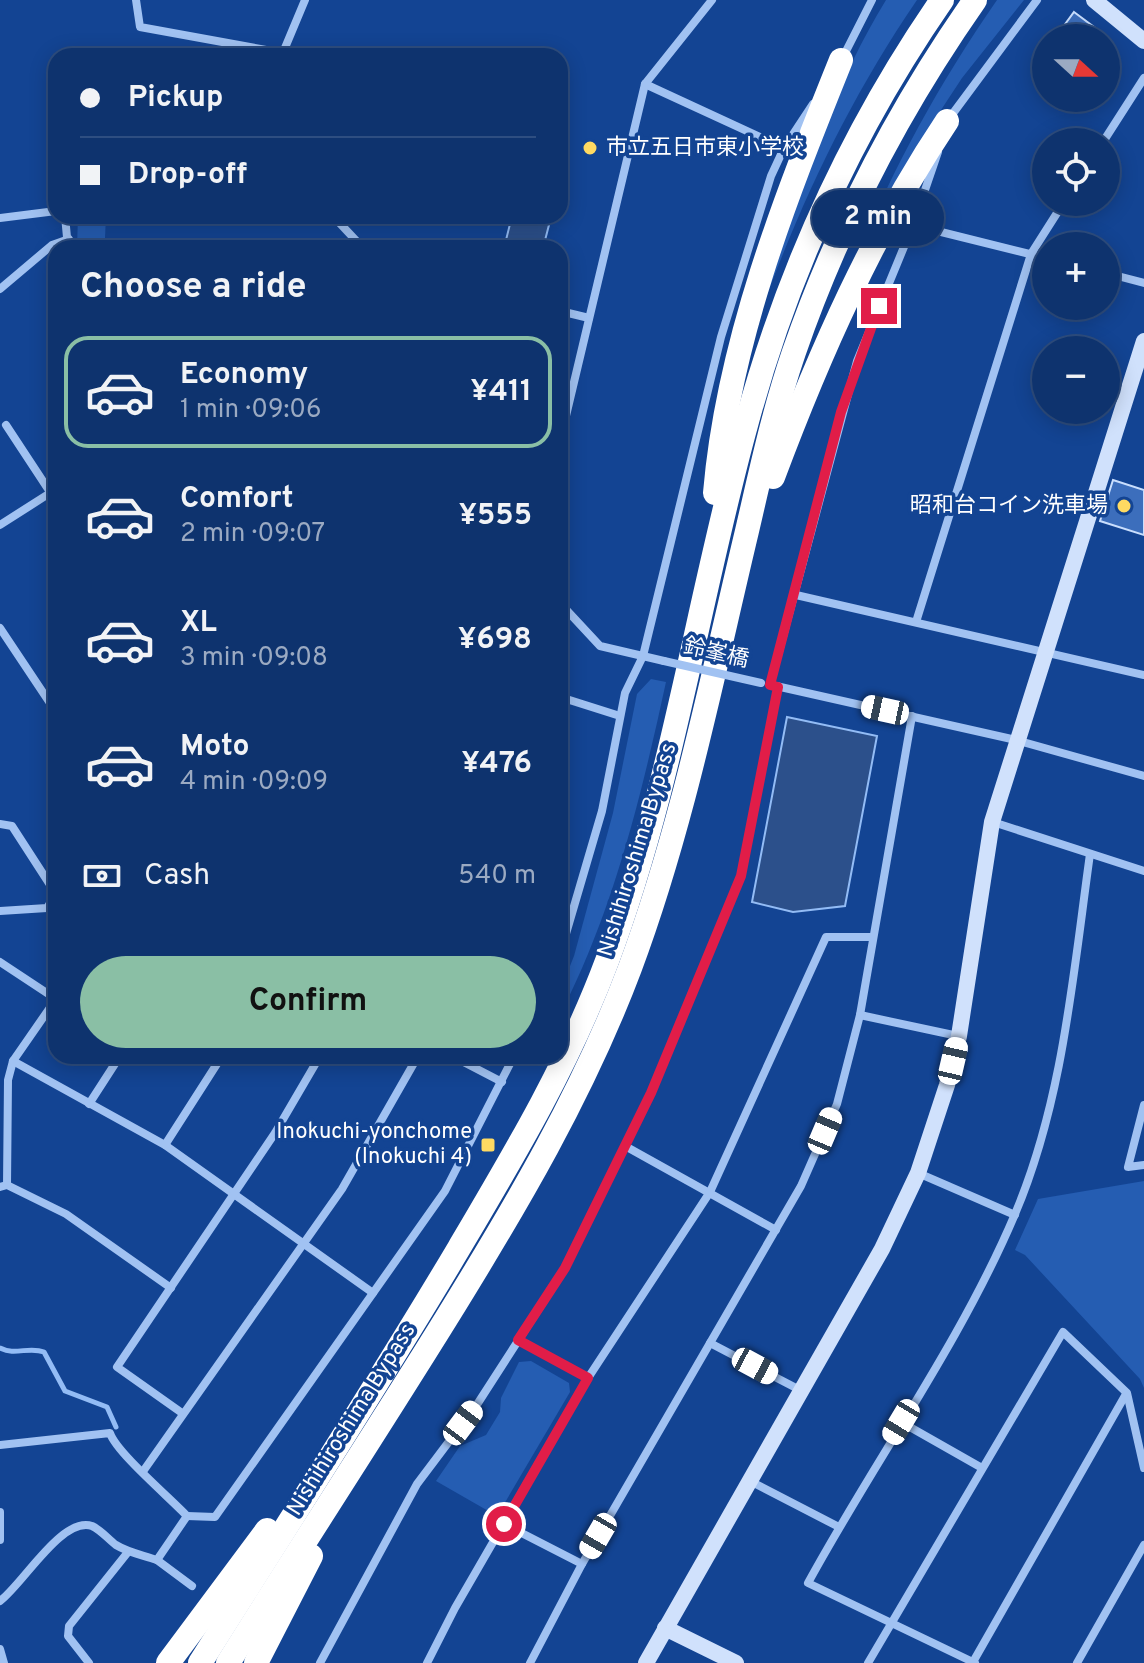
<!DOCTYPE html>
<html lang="en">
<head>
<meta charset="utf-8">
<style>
	:root { --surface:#0e336e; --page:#173b73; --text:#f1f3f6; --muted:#9baac2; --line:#2e4e81; --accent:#8abfa5 }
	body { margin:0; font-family:Overpass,"Noto Sans JP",sans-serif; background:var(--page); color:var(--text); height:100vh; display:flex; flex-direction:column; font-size:30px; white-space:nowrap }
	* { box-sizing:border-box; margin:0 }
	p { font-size:26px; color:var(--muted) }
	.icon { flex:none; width:44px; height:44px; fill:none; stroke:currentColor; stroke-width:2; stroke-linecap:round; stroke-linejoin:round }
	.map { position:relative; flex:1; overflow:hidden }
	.side { position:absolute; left:48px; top:240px; width:520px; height:824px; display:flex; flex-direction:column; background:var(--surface); border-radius:24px; box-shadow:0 4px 20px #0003,0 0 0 2px var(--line) }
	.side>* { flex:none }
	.guide { position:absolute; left:48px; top:48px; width:520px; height:176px; border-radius:24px; box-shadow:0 4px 20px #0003,0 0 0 2px var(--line); display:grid; align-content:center; height:176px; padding:0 32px; background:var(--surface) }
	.needle { width:52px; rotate:111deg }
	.controls { position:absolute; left:1032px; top:24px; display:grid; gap:16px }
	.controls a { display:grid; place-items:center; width:88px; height:88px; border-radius:50%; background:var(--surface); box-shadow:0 4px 20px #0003,0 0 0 2px var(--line); font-size:40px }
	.end { position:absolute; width:36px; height:36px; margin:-18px; border:10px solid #e11d48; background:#fff; box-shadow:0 0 0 4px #fff }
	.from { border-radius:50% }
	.bubble { position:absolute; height:56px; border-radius:28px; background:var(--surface); box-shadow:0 4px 20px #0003,0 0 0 2px var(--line); font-size:26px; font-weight:700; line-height:56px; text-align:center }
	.car { position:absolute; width:24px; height:48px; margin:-24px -12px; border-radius:10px; box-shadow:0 0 6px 2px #0007; background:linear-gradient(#fff 24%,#345 0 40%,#fff 0 76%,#345 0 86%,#fff 0) }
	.guide b { display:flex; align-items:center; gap:28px; height:76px; font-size:30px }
	.guide b+b { border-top:2px solid var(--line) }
	.guide i { width:20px; height:20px; background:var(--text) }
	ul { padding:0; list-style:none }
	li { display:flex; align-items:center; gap:24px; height:112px; margin:0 16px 12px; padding:0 16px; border:4px solid transparent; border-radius:24px }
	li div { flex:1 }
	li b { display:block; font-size:30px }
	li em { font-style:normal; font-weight:700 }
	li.on { border-color:var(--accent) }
	li>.icon { width:72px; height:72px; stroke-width:1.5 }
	h2 { padding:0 32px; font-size:36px; line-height:96px }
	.pay { display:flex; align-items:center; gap:20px; height:88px; padding:0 32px; font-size:30px }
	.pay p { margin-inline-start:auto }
	.cta { display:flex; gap:16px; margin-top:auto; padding:16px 32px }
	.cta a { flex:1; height:92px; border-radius:48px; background:var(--accent); color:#111; font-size:32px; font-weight:700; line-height:92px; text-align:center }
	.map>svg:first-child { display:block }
	.green { fill:#255db2 }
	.water { fill:#2c508b; stroke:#93bcf5; stroke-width:2 }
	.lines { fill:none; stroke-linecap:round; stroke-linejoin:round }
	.stream { stroke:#93bcf5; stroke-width:5 }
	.building { fill:#3c6ebc; stroke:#c9defd; stroke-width:2 }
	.street { stroke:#a1c2f2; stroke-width:8 }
	.secondary { stroke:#d0e1fc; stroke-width:16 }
	.highway { stroke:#fff; stroke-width:24 }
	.street-bridge { stroke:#a1c2f2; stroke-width:8 }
	.route { stroke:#e11d48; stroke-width:10 }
	.poi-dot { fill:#ffda62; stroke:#134493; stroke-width:3 }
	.labels { text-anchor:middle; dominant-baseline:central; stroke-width:7; stroke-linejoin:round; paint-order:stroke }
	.poi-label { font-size:22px; fill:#fff; stroke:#134493; text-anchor:end }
	.street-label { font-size:22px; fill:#fff; stroke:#134493 }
</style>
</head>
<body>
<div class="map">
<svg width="1144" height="1663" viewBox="0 0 1144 1663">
	<rect width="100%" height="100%" fill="#134493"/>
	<!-- green -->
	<g class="green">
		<path d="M 886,0 L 917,0 C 852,95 804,195 764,303 L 758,301 C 797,199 829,93 886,0 Z"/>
		<path d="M 997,0 L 1024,0 L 962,78 L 918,145 L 841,293 C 885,184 930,97 997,0 Z"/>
		<polygon points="78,216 106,216 105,238 136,248 77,248"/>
		<path d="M 651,679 L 666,682 C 641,797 614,909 560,1015 L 560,991 L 574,956 L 613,813 L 637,694 Z"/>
		<polygon points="1144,1181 1144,1388 1140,1379 1025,1255 1015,1250 1038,1199"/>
		<polygon points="531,1361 569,1383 570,1392 497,1516 436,1481 460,1446 486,1435 500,1412 501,1398 519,1362"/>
	</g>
	<!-- water -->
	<g class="water">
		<polygon points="512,216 550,221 543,248 504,248"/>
		<polygon points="787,717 877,736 845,906 793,912 752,902"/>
	</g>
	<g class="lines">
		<!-- stream -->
		<path class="stream" d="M 0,1348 C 15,1356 29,1346 44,1352 L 65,1391 L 107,1407 L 116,1427"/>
	</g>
	<!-- building -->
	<g class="building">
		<polygon points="1074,12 1094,27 1085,38 1055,38"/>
		<polygon points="1113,480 1144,490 1144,535 1100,521"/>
	</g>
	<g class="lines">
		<!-- street -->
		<g class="street">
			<polyline points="136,0 140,27 283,53"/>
			<polyline points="282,55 305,0"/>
			<polyline points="842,59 872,0"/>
			<polyline points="645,84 784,148"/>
			<polyline points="948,120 1037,0"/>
			<polyline points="1103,142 1144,78"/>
			<polyline points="65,216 68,248"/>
			<polyline points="333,216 363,248"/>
			<polyline points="0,218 56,211"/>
			<polyline points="913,225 1046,258"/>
			<polyline points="1106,273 1144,283"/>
			<polyline points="0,289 52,245 69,239"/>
			<polyline points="560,311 589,318"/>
			<polyline points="51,336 56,343"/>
			<polyline points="6,425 56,501"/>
			<polyline points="560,441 645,84 712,0"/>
			<polyline points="0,525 50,493"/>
			<polyline points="796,595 1144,675"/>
			<polyline points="560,603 600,646 664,661"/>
			<polyline points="916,622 1031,254 1064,202"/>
			<polyline points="0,628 56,712"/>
			<polyline points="770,685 857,361 913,225 938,152"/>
			<polyline points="776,686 1016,740 1144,776"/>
			<polyline points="560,697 620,716"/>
			<polyline points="993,822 1144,871"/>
			<polyline points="0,824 12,826 56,894"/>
			<polyline points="0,911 47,908 56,894"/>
			<polyline points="560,954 602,811 625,693 643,656 721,337 771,176 784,148 813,104"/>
			<polyline points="0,962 56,999"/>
			<polyline points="860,1015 958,1036"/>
			<polyline points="452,1056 502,1082"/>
			<polyline points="13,1061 165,1145 373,1293"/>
			<polyline points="89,1104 120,1056"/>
			<polyline points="1144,1105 1128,1167 1144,1165"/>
			<polyline points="165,1145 222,1056"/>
			<polyline points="625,1146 776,1230"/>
			<polyline points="918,1173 1015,1215"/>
			<polyline points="7,1185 8,1080 13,1061 56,999"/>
			<polyline points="0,1187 7,1185 66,1214 171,1288"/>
			<polyline points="518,1340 588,1378"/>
			<polyline points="710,1343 800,1390"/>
			<polyline points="182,1413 117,1367 275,1133 320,1056"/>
			<polyline points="901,1422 982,1468"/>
			<path d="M 0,1445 L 110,1433 C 116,1452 169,1497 187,1516 L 157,1560 C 143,1555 129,1553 116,1545 C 108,1539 101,1530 92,1526 C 62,1516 23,1584 0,1601"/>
			<polyline points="144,1470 342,1189 418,1056"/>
			<polyline points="750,1481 839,1527"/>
			<polyline points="0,1512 0,1540"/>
			<polyline points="187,1516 215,1517 445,1191 514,1056"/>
			<polyline points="504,1524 582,1564"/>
			<polyline points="157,1560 192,1586"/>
			<polyline points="0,1649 4,1663"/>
			<polyline points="973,1662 1126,1394"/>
			<polyline points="89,1663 68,1636 69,1626 128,1552"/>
			<polyline points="320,1663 417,1484 478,1403 565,1268 651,1093 741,876 778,687"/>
			<polyline points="427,1663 455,1608 588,1378 710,1192 826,937 873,937"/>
			<polyline points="530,1663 582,1564 801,1186 837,1104 860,1015 912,716"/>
			<polyline points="868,1663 1063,1332 1127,1393 1144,1468"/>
			<path d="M 975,1663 L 808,1583 C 875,1460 960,1344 1015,1214 C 1063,1101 1073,975 1090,854"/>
			<polyline points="1077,1663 1144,1545"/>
		</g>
		<!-- secondary -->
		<g class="secondary">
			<polyline points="1094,0 1144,41"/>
			<polyline points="665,1628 736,1663"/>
			<polyline points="646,1663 882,1249 918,1173 947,1085 959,1036 992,822 1144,341"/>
		</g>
		<!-- highway -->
		<g class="highway">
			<path d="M 773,477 C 819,354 874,230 947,121"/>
			<path d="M 715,493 C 728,342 785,199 841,60"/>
			<polyline points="168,1663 267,1530"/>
			<path d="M 200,1663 C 287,1525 376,1388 459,1248 C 514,1155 569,1063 607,961 C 672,788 697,603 746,425 C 787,273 852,130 942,0"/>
			<path d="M 228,1663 C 300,1548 374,1435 446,1319 C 516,1206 583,1093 630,968 C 683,826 712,677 747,531 C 761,471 774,410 794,352 C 838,225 898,110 975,0"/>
			<polyline points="256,1663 311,1556"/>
		</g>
		<!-- street-bridge -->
		<polyline class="street-bridge" points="664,661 761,683"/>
	</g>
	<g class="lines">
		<!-- route -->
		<polyline class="route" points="504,1524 588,1378 518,1340 565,1268 651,1093 741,876 778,687 770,685 841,412 879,306"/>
	</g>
	<!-- markers -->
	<g class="poi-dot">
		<circle cx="590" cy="148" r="8"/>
		<circle cx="1124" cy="506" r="8"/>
		<rect x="480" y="1137" width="16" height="16" rx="4"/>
	</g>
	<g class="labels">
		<!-- poi labels -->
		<g class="poi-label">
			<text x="606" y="148" text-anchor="start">市立五日市東小学校</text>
			<text x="1108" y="506">昭和台コイン洗車場</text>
			<text x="472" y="1132">Inokuchi-yonchome<tspan x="472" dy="25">(Inokuchi 4)</tspan></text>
		</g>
		<!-- street labels -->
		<g class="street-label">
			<text transform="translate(716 654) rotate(13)">鈴峯橋</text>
			<text transform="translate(638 850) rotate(-73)">Nishihiroshima Bypass</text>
			<text transform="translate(352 1420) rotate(-58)">Nishihiroshima Bypass</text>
		</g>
	</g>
</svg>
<div class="controls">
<a><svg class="needle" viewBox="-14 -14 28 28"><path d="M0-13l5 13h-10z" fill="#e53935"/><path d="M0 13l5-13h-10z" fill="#9baac2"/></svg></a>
<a><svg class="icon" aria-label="locate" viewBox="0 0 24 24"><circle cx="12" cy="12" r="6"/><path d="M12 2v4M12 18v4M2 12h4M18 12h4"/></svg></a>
<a>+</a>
<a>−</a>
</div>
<i class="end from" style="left:504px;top:1524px"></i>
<i class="end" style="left:879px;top:306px"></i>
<div class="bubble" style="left:812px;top:190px;width:132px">2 min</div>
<i class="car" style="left:885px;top:710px;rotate:282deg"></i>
<i class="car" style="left:953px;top:1061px;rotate:13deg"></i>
<i class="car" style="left:825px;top:1131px;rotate:23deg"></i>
<i class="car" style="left:755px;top:1366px;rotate:118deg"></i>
<i class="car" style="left:901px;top:1422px;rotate:211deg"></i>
<i class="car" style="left:463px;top:1423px;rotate:37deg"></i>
<i class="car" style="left:598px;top:1536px;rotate:210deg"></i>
<div class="guide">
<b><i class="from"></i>Pickup</b>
<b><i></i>Drop-off</b>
</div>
<section class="side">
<h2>Choose a ride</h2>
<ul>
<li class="on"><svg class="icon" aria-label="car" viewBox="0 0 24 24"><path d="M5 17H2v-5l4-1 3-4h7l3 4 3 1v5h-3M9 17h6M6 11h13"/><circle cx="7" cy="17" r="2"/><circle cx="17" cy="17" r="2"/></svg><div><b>Economy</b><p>1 min · 09:06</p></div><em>¥411</em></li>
<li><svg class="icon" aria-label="car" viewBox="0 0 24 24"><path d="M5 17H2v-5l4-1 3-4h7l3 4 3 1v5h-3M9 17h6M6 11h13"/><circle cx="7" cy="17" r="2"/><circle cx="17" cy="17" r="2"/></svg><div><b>Comfort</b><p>2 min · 09:07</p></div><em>¥555</em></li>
<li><svg class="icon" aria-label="car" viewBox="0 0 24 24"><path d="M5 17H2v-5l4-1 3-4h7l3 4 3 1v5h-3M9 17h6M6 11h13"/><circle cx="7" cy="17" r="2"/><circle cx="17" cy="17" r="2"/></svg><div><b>XL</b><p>3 min · 09:08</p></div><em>¥698</em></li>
<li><svg class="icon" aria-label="car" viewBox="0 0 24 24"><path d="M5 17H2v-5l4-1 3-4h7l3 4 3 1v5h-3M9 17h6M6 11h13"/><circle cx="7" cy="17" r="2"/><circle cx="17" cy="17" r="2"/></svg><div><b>Moto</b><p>4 min · 09:09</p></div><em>¥476</em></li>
</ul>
<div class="pay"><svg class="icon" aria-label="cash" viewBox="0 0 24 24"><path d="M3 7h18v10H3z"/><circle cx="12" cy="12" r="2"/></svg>Cash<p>540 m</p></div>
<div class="cta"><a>Confirm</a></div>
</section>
</div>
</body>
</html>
